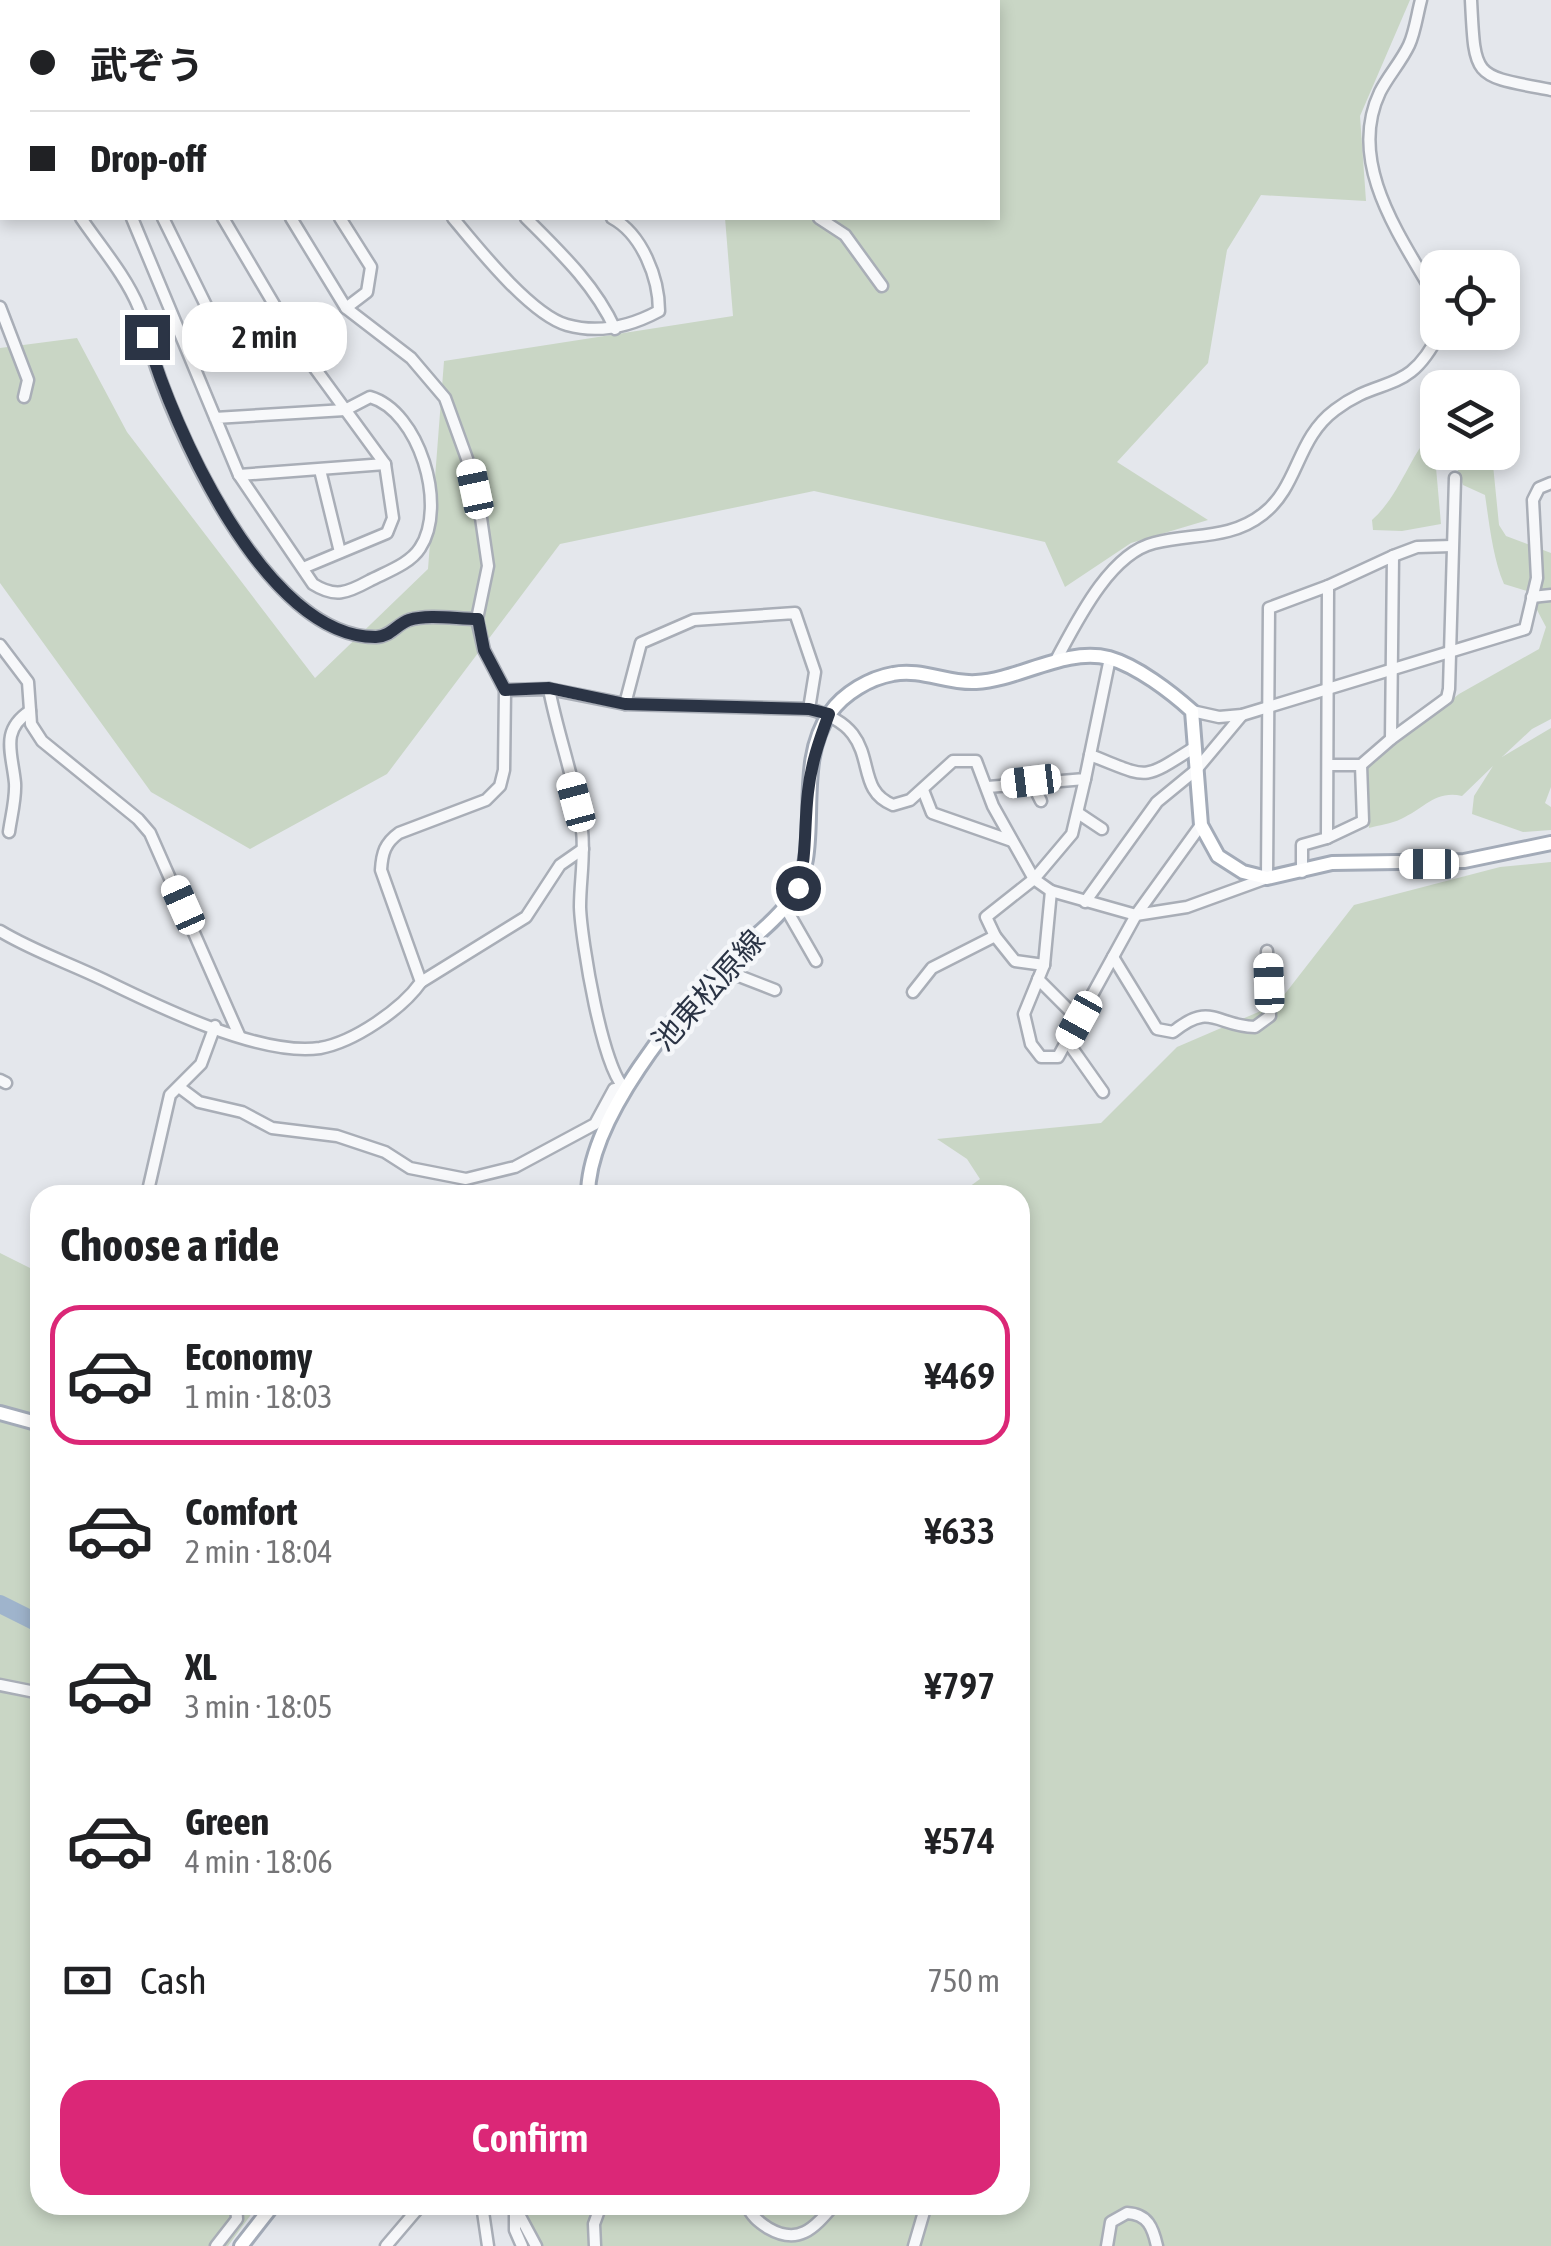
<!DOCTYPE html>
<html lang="en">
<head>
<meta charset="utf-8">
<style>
	:root { --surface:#fff; --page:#f2f2f2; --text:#202124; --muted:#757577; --line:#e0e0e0; --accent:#db2777 }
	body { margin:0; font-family:"Asap Condensed","Noto Sans JP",sans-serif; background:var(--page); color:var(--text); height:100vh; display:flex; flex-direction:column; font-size:38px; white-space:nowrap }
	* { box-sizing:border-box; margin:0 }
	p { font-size:32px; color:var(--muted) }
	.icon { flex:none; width:55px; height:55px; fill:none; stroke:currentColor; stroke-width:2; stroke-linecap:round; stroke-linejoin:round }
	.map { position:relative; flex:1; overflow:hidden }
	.details { position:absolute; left:30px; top:1185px; width:1000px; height:1030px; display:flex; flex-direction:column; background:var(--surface); border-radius:30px; box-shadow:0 5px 15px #0003 }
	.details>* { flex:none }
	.top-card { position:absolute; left:0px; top:0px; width:1000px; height:220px; box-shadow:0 5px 15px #0003; display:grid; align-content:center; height:220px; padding:0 30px; background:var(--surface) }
	.tools { position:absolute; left:1420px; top:250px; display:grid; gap:20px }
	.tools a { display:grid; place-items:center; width:100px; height:100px; border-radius:20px; background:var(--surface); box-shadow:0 5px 15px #0003; font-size:50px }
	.end { position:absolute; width:45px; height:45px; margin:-22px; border:12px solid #2b3445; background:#fff; box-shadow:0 0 0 5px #fff }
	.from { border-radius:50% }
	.bubble { position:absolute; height:70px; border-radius:30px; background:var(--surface); box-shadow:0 5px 15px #0003; font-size:32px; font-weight:600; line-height:70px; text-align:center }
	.car { position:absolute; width:30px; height:60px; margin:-30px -15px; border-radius:12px; box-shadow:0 0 8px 2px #0007; background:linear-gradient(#fff 24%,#345 0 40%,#fff 0 76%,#345 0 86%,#fff 0) }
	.top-card b { display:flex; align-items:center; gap:35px; height:95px; font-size:38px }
	.top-card b+b { border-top:2px solid var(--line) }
	.top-card i { width:25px; height:25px; background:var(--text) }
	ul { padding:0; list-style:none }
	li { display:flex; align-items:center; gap:30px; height:140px; margin:0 20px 15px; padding:0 10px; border:5px solid transparent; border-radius:30px }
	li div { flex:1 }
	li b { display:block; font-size:38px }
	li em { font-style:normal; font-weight:600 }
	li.active { border-color:var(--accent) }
	li>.icon { width:90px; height:90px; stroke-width:1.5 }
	h2 { padding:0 30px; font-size:45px; line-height:120px }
	.pay { display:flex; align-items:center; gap:25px; height:110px; padding:0 30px; font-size:38px }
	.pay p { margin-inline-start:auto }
	.primary-button { display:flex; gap:20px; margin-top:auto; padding:20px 30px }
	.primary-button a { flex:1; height:115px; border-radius:30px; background:var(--accent); color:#fff; font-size:40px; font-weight:600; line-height:115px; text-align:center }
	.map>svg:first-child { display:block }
	.green { fill:#c9d6c5 }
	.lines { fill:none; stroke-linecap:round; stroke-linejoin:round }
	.river { stroke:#9fb4cc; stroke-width:18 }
	.minor-casing { stroke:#a9aeb7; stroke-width:15 }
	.major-casing { stroke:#a3abb8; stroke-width:18 }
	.minor { stroke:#f7f8fa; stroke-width:10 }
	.major { stroke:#fff; stroke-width:12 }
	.route { stroke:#2b3445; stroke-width:12 }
	.labels { text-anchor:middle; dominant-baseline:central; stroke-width:9; stroke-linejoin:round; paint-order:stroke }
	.street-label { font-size:30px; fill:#2b3445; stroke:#f4f6f9 }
</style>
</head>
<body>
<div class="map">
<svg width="1551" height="2246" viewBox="0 0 1551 2246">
	<rect width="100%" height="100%" fill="#e4e7ec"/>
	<!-- green -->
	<g class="green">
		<polygon points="706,0 1410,0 1360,116 1366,201 1261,195 1227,250 1208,363 1117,462 1208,520 1131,543 1065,587 1045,542 814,491 560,544 387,774 250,849 151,792 0,583 0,348 77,338 127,432 315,678 428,569 444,361 733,316 725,218 998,218 998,2"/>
		<path d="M 1437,427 L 1434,445 L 1441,524 L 1402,531 L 1373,530 L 1372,520 C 1402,493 1409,454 1437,427 Z"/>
		<path d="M 1452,453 L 1492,455 L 1499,525 L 1506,536 L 1551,553 L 1551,719 L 1532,729 L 1502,757 L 1551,728 L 1551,787 L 1545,803 L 1551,807 L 1551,830 L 1523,832 L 1472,814 L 1474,796 L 1493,766 L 1462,796 C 1435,790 1424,809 1401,819 C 1391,824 1379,825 1369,828 L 1366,771 L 1371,764 L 1459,694 L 1539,649 L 1546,627 L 1527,591 L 1504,584 C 1493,559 1489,522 1485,495 L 1463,485 Z"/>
		<polygon points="1551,862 1551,2246 534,2246 523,2205 1020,2205 1020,1195 958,1195 980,1179 967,1159 937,1139 1101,1123 1177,1047 1277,1004 1354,905 1500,867"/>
		<polygon points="0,1253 40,1273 40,2205 258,2205 228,2246 0,2246"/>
	</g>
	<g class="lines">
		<!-- river -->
		<polyline class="river" points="0,1604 40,1624"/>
		<defs>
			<g id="minor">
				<polyline points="110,0 112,2"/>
				<polyline points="199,0 203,2"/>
				<polyline points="346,0 361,2"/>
				<polyline points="720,0 721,2"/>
				<path d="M 1421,0 C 1417,15 1415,32 1409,45 C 1401,62 1388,76 1380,92 C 1345,165 1404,241 1438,302"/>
				<path d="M 1471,0 C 1475,80 1473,75 1551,90"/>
				<polyline points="229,2 230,0"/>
				<polyline points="303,2 304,0"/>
				<polyline points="477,2 478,0"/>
				<polyline points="665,2 665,0"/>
				<polyline points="0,139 2,140"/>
				<path d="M 81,218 C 100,246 126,276 139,308 C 147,326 149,348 156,367 C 184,450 272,638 376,637 C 390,637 397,624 409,620 C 429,614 456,619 477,619"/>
				<path d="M 132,218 L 239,475 L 313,584 C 335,598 347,593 369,581 C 386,572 410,564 420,548 C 448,506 419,411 370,397 L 345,410 L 215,418"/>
				<polyline points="163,218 224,342 234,348 298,345"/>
				<polyline points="223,218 298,345 385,464 393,518 387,533 303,568"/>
				<polyline points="340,218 371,267 367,292 346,308"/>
				<path d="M 453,218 C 477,247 531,315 567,325 C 599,334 631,326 659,311 C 659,278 642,234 612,218"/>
				<path d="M 526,218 C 560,252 595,285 615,329"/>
				<polyline points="819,218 845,235 882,286"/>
				<polyline points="0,307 28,380 24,397"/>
				<polyline points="320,470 340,552"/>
				<polyline points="239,475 385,464"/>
				<polyline points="1393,556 1417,547 1452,546"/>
				<polyline points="1328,586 1393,556 1391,739 1361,765 1328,765"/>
				<polyline points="1532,597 1551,595"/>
				<polyline points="0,645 28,682 31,724 42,741 138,819 150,833 239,1035"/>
				<path d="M 1055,662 C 1076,623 1109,554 1154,543 C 1192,533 1230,540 1263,514 C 1299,486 1296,439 1335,410 C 1382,374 1408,397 1440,332"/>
				<path d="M 549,689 C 558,736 576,783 582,830 C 585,856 580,881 580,907 C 581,939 603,1074 626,1089"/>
				<path d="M 505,690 L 549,689 L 625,704 L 809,709 C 889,730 847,787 893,805 L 910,800 L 953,761 L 976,761 L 993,806 L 1034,879 L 1051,891 L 1136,915 L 1187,907 L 1267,878 L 1269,608 L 1328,586 L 1327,838 L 1302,845 L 1302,872"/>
				<polyline points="625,704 641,643 694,620 795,613 815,672 809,709"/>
				<polyline points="1192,711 1219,717 1242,715 1525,629 1537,578 1533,500 1539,488 1551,483"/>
				<polyline points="1391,739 1447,698 1449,689 1455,478"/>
				<path d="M 1090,755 C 1150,778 1140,782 1195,747"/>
				<polyline points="1031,781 1041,801"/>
				<polyline points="988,787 1085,779 1110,658"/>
				<polyline points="923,790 932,813 1012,841"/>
				<polyline points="1078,813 1102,829"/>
				<path d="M 9,832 C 11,817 16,799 15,783 C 12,752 0,731 30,711"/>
				<polyline points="1327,838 1363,821 1361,765"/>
				<polyline points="1051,891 1044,965 1024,1014 1031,1044 1041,1057 1058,1057 1136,915 1201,825"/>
				<polyline points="1085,902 1157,802 1196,770 1242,715"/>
				<polyline points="785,907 816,961"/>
				<path d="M 0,931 C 33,951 69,963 104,980 C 157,1006 261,1057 320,1048 C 354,1042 402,1009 421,982 L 381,870 C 382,853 385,843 399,833 L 486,800 L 500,786 L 504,770 L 505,690 L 484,650 L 477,619 L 488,566 L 480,511 L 470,467 L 445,398 L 411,358 L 346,308 L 291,218"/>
				<polyline points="995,936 1015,961 1044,965"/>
				<path d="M 1113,957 L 1157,1029 L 1173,1032 C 1211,1001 1216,1026 1255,1027 L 1270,1016 L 1267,951"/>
				<polyline points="721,969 775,990"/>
				<polyline points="1038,979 1079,1020"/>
				<polyline points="421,982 526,917 560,865 583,849"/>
				<polyline points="913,992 932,968 995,936 986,917 1034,879 1072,834 1085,779"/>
				<polyline points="1067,1041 1103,1092"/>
				<polyline points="0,1080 6,1083"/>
				<polyline points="179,1087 199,1102 242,1112 272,1128 337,1136 385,1152 410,1168 466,1179 515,1167 595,1124 614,1089 626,1089"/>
				<polyline points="147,1195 170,1095 201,1064 215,1026"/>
				<polyline points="0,1685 40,1693"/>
				<polyline points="482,2205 488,2246"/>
				<polyline points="514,2205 536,2246"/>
				<path d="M 747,2205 C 751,2216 759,2222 768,2228 C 799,2246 814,2228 834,2205"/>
				<polyline points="515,2208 515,2230 522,2246"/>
				<polyline points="216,2246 237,2219 236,2205"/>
				<polyline points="386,2246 421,2205"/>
				<polyline points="595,2246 594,2224 601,2205"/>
				<polyline points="914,2246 926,2205"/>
				<path d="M 1107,2246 L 1111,2222 L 1127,2213 C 1148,2214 1153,2228 1157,2246"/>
			</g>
			<g id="major">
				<path d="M 588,1195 C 588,1119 677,1011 729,960 C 749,940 773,924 789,902 C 827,852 791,769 830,713 C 844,693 870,678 893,674 C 921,668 948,684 976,682 C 1019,680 1065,647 1109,658 C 1137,666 1171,692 1192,711 L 1201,825 L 1218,856 L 1243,872 L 1267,878 L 1332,863 L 1464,861 L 1551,843"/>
				<polyline points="0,1413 40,1424"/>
				<polyline points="241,2246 273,2205"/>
			</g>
		</defs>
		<!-- minor casing -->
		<use href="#minor" class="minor-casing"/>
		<!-- major casing -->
		<use href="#major" class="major-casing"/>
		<!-- minor -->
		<use href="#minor" class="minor"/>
		<!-- major -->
		<use href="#major" class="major"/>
	</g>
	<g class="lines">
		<!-- route -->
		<path class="route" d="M 147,337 C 173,427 265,638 376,637 C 390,637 397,624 409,620 C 429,614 456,619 478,619 L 484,650 L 505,690 L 549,688 L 625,704 L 809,709 L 829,714 C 819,741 811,764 808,792 C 804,825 807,856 798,888"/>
	</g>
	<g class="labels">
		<!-- street labels -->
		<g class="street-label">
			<text transform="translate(708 990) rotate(-48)">池東松原線</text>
		</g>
	</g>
</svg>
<div class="tools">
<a><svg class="icon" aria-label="locate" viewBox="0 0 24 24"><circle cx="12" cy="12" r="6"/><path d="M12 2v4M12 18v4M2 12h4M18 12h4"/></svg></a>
<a><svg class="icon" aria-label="layers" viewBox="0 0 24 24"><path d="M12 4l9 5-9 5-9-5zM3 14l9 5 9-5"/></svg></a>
</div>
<i class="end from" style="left:798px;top:888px"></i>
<i class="end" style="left:147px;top:337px"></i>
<div class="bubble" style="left:182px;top:302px;width:165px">2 min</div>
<i class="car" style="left:475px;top:489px;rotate:348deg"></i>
<i class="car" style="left:1031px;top:781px;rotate:263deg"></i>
<i class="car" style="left:576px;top:802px;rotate:345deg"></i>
<i class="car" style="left:1429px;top:864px;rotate:270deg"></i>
<i class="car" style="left:183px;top:905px;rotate:336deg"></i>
<i class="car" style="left:1269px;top:983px;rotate:358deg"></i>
<i class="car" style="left:1079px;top:1020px;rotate:209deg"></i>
<div class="top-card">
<b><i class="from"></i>武ぞう</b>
<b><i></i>Drop-off</b>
</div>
<section class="details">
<h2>Choose a ride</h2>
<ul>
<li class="active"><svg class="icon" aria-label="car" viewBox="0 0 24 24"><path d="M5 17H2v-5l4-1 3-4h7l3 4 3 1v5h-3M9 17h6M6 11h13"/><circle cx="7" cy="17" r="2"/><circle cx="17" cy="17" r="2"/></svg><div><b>Economy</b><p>1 min · 18:03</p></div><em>¥469</em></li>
<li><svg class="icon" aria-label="car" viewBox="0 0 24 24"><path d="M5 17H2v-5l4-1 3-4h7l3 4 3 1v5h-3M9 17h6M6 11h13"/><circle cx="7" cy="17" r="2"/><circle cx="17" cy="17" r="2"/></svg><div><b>Comfort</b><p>2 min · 18:04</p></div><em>¥633</em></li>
<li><svg class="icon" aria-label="car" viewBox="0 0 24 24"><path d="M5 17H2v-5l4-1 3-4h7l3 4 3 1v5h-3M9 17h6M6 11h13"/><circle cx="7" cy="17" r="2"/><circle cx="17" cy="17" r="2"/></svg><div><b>XL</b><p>3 min · 18:05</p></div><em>¥797</em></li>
<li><svg class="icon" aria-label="car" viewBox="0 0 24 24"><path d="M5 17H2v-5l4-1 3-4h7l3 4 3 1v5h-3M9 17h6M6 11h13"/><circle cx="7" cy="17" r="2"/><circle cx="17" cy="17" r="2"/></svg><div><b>Green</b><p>4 min · 18:06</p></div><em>¥574</em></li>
</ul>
<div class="pay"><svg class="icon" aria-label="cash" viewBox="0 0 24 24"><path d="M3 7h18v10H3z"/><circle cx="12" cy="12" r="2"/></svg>Cash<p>750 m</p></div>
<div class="primary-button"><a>Confirm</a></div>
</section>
</div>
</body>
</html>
